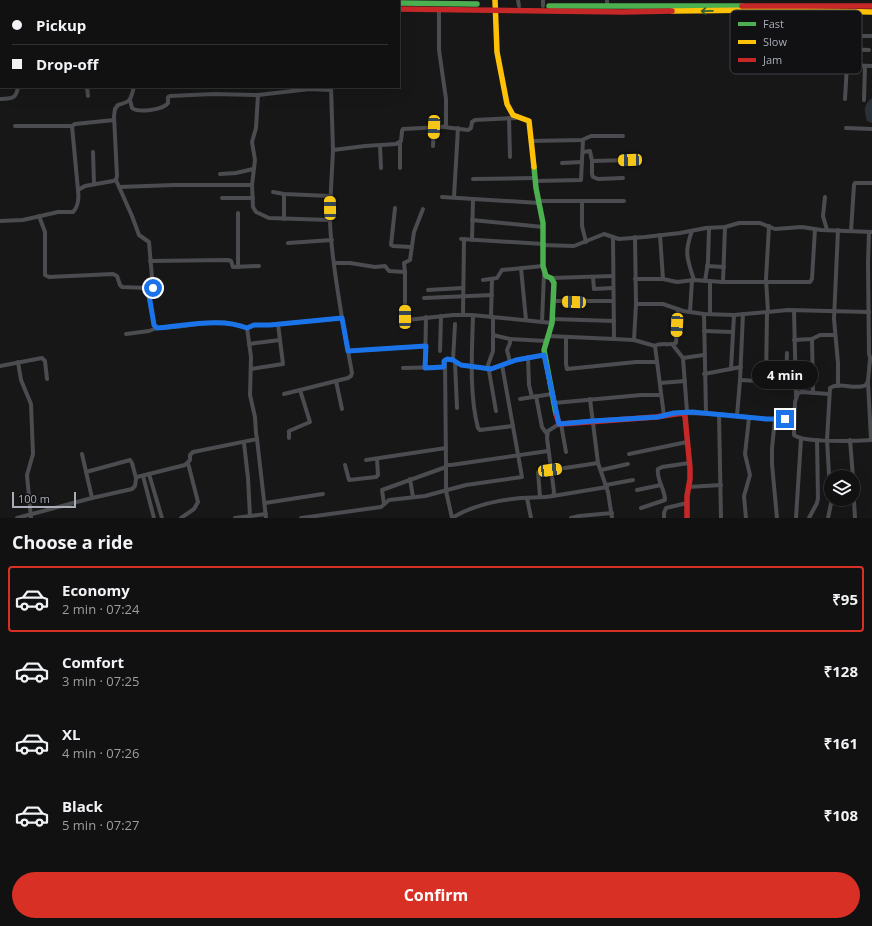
<!DOCTYPE html>
<html lang="en">
<head>
<meta charset="utf-8">
<style>
	:root { --surface:#111; --page:#1a1a1a; --text:#f1f3f6; --muted:#9c9d9f; --line:#303131; --accent:#d93025 }
	body { margin:0; font-family:"Open Sans",sans-serif; background:var(--page); color:var(--text); height:100vh; display:flex; flex-direction:column; font-size:15px; white-space:nowrap }
	* { box-sizing:border-box; margin:0 }
	p { font-size:13px; color:var(--muted) }
	.icon { flex:none; width:22px; height:22px; fill:none; stroke:currentColor; stroke-width:2; stroke-linecap:round; stroke-linejoin:round }
	.map { position:relative; height:518px; overflow:hidden }
	.drawer { display:flex; flex-direction:column; background:var(--surface); flex:1 }
	.drawer>* { flex:none }
	.top-card { position:absolute; left:0px; top:0px; width:400px; height:88px; box-shadow:0 4px 16px #0002,0 0 0 1px var(--line); display:grid; align-content:center; height:88px; padding:0 12px; background:var(--surface) }
	.buttons { position:absolute; left:824px; top:470px; display:grid; gap:8px }
	.buttons a { display:grid; place-items:center; width:36px; height:36px; border-radius:50%; background:var(--surface); box-shadow:0 4px 16px #0002,0 0 0 1px var(--line); font-size:20px }
	.scale { position:absolute; left:12px; bottom:10px; width:64px; box-sizing:border-box; padding-left:4px; border:2px solid #a8adb8; border-top:0; font-size:11px; line-height:14px; white-space:nowrap; color:#a8adb8; -webkit-text-stroke:3px #111113; paint-order:stroke }
	.end { position:absolute; width:18px; height:18px; margin:-9px; border:5px solid #1a73e8; background:#fff; box-shadow:0 0 0 2px #fff }
	.from { border-radius:50% }
	.bubble { position:absolute; height:28px; border-radius:14px; background:var(--surface); box-shadow:0 4px 16px #0002,0 0 0 1px var(--line); font-size:13px; font-weight:700; line-height:28px; text-align:center }
	.car { position:absolute; width:12px; height:24px; margin:-12px -6px; border-radius:5px; box-shadow:0 0 3px 1px #0007; background:linear-gradient(#f5c518 24%,#345 0 40%,#f5c518 0 76%,#345 0 86%,#f5c518 0) }
	.top-card b { display:flex; align-items:center; gap:14px; height:38px; font-size:15px }
	.top-card b+b { border-top:1px solid var(--line) }
	.top-card i { width:10px; height:10px; background:var(--text) }
	ul { padding:0; list-style:none }
	li { display:flex; align-items:center; gap:12px; height:66px; margin:0 8px 6px; padding:0 4px; border:2px solid transparent; border-radius:4px }
	li div { flex:1 }
	li b { display:block; font-size:15px }
	li em { font-style:normal; font-weight:700 }
	li.active { border-color:var(--accent) }
	li>.icon { width:36px; height:36px; stroke-width:1.5 }
	h2 { padding:0 12px; font-size:18px; line-height:48px }
	.action { display:flex; gap:8px; margin-top:auto; padding:8px 12px }
	.action a { flex:1; height:46px; border-radius:24px; background:var(--accent); color:#fff; font-size:16px; font-weight:700; line-height:46px; text-align:center }
	.map>svg:first-child { display:block }
	.water { fill:#2a3239 }
	.lines { fill:none; stroke-linecap:round; stroke-linejoin:round }
	.street { stroke:#4b4c50; stroke-width:4 }
	.fast { stroke:#4caf50; stroke-width:5.5 }
	.slow { stroke:#ffc107; stroke-width:5.5 }
	.jam { stroke:#c62828; stroke-width:5.5 }
	.oneway { stroke:#2e6032 }
	.route { stroke:#1a73e8; stroke-width:5 }
	.key { fill:#111113; stroke:#3e4045; stroke-width:1 }
	.key-label { font-size:11px; fill:#a8adb8 }
</style>
</head>
<body>
<div class="map">
<svg width="872" height="518" viewBox="0 0 872 518">
	<rect width="100%" height="100%" fill="#171717"/>
	<!-- water -->
	<path class="water" d="M 872,98 L 872,123 L 867,121 C 864,110 863,105 872,98 Z"/>
	<g class="lines">
		<!-- street -->
		<g class="street">
			<polyline points="327,0 327,1"/>
			<polyline points="518,0 519,6"/>
			<polyline points="543,0 543,6"/>
			<polyline points="607,0 607,6"/>
			<polyline points="32,1 32,0"/>
			<polyline points="159,1 159,0"/>
			<polyline points="844,12 847,65 845,99"/>
			<polyline points="845,36 872,36"/>
			<polyline points="846,49 869,50"/>
			<polyline points="809,61 846,63"/>
			<polyline points="847,65 872,66"/>
			<polyline points="87,87 88,96"/>
			<polyline points="331,87 333,150"/>
			<polyline points="258,95 256,128 252,142 255,160 252,185 253,207 256,212 269,218 330,220"/>
			<path d="M 0,99 C 11,98 16,100 18,87"/>
			<path d="M 130,100 L 132,108 C 138,113 163,110 168,103 L 168,97 L 170,96 L 213,94 L 258,95 L 310,89 L 331,90"/>
			<polyline points="864,100 865,66"/>
			<polyline points="509,118 510,157"/>
			<polyline points="15,126 72,126"/>
			<polyline points="444,127 468,130 471,128 472,122 475,120 516,118"/>
			<polyline points="846,128 872,129"/>
			<polyline points="531,141 582,140 591,136 623,136"/>
			<polyline points="400,142 400,168"/>
			<polyline points="380,145 381,168"/>
			<polyline points="433,146 434,127"/>
			<polyline points="93,152 94,184"/>
			<polyline points="583,152 590,151 592,161 630,160"/>
			<polyline points="592,161 592,174 593,177 598,179 623,178"/>
			<polyline points="562,163 582,162"/>
			<polyline points="220,174 236,173 253,169"/>
			<polyline points="473,179 535,178"/>
			<polyline points="116,180 132,216 139,235 149,242 153,289 148,289"/>
			<polyline points="535,181 581,180 583,140"/>
			<polyline points="119,187 174,185 252,185"/>
			<polyline points="78,190 72,126 75,124 114,120"/>
			<polyline points="273,192 284,194 330,196"/>
			<polyline points="442,197 539,203"/>
			<polyline points="454,197 458,128"/>
			<polyline points="825,197 823,216 827,230"/>
			<polyline points="222,198 253,198"/>
			<polyline points="539,201 624,201"/>
			<polyline points="582,201 582,226 586,242"/>
			<polyline points="395,208 391,245 393,246 411,247"/>
			<polyline points="238,213 238,267"/>
			<path d="M 39,216 L 45,232 L 45,275 L 49,277 L 113,274 L 117,276 L 120,285 L 122,287 L 147,288 L 155,328 C 186,329 218,315 247,328 L 254,325 L 270,325 L 342,318 C 337,286 331,254 330,221 C 330,197 332,174 333,150 L 365,146 L 396,144 L 401,141 L 402,131 L 403,129 L 441,127 L 446,126 L 446,99 L 439,50 L 439,9"/>
			<polyline points="284,219 284,194"/>
			<polyline points="472,220 543,227"/>
			<path d="M 0,221 L 23,220 L 58,212 L 73,212 C 79,206 79,198 78,190 L 85,186 L 113,181 L 116,180 L 117,176 L 114,116 L 115,109 L 118,105 C 132,101 130,100 134,87"/>
			<path d="M 692,231 C 684,252 687,259 694,280"/>
			<polyline points="851,231 854,185 855,183 872,183"/>
			<polyline points="869,232 868,263 869,354 871,360"/>
			<polyline points="660,235 663,279"/>
			<polyline points="635,237 636,304 634,340 655,346"/>
			<polyline points="461,239 543,244"/>
			<polyline points="472,240 473,199"/>
			<polyline points="288,243 332,240"/>
			<polyline points="542,245 574,246 604,234 619,239 645,237 680,233 706,228 725,227 739,223 760,223 775,229 802,227 821,230 872,232"/>
			<polyline points="150,261 228,260 231,261 233,267 259,266"/>
			<polyline points="334,263 350,263 375,267 385,266 389,271 405,272 404,263 410,260 414,232 423,209"/>
			<polyline points="707,266 724,267"/>
			<polyline points="521,268 526,320"/>
			<polyline points="405,272 405,317 407,320 453,315 472,315 552,323"/>
			<polyline points="593,277 594,289 613,288"/>
			<polyline points="551,278 613,276"/>
			<polyline points="635,279 663,279 677,282 694,280 723,282 810,282 812,279 815,229"/>
			<polyline points="483,280 497,278 502,270 543,266"/>
			<polyline points="705,281 708,262 709,228"/>
			<polyline points="710,281 710,314"/>
			<polyline points="723,282 725,227"/>
			<polyline points="428,290 462,288"/>
			<polyline points="424,298 492,295"/>
			<polyline points="553,301 613,301"/>
			<polyline points="636,304 663,304 683,311 704,314 734,315 788,310 869,312"/>
			<polyline points="794,310 796,396"/>
			<polyline points="690,312 692,280"/>
			<polyline points="768,312 766,279 769,226"/>
			<polyline points="704,314 706,413"/>
			<polyline points="463,315 464,239"/>
			<path d="M 473,316 C 472,351 469,394 478,428 L 480,430 L 513,426"/>
			<polyline points="491,317 492,279"/>
			<polyline points="493,317 493,351 488,365 496,411"/>
			<polyline points="552,319 614,321"/>
			<polyline points="542,322 544,274"/>
			<polyline points="704,331 733,332"/>
			<polyline points="126,334 149,331 157,328"/>
			<polyline points="493,335 510,339 510,343 507,350 510,362"/>
			<polyline points="548,336 614,339 613,237"/>
			<polyline points="566,337 566,364 567,369 636,362 657,362"/>
			<polyline points="510,339 546,341"/>
			<polyline points="614,339 634,340"/>
			<polyline points="812,339 813,393"/>
			<polyline points="794,340 812,339 820,335 835,335"/>
			<polyline points="249,344 280,340"/>
			<polyline points="672,344 683,358 687,412"/>
			<polyline points="348,351 426,346"/>
			<polyline points="440,351 441,316"/>
			<polyline points="545,355 516,360 491,369 461,365 453,360 445,360 446,465 451,465 548,451"/>
			<polyline points="528,357 529,385 532,397"/>
			<polyline points="683,358 704,355"/>
			<polyline points="453,360 455,324"/>
			<polyline points="18,362 21,380 31,404 33,454 27,475 31,518"/>
			<polyline points="455,362 457,408"/>
			<polyline points="0,366 42,358 45,361 47,379"/>
			<polyline points="403,368 444,367"/>
			<polyline points="425,368 426,317"/>
			<polyline points="251,369 283,364 278,324"/>
			<polyline points="731,369 734,315"/>
			<polyline points="704,374 741,367"/>
			<polyline points="740,380 795,383"/>
			<polyline points="336,381 342,409"/>
			<polyline points="766,381 767,312"/>
			<polyline points="786,382 787,353"/>
			<polyline points="868,382 871,440"/>
			<polyline points="660,383 685,381"/>
			<polyline points="838,386 838,363 834,319 838,230"/>
			<polyline points="284,394 348,378 351,376 352,373 342,318"/>
			<path d="M 829,394 L 802,392 L 798,393 L 795,402 L 794,435 C 803,443 858,441 872,440"/>
			<polyline points="536,396 542,427 547,434"/>
			<polyline points="520,399 552,394"/>
			<polyline points="590,399 598,463 608,492 612,518"/>
			<polyline points="554,403 641,395 661,395"/>
			<polyline points="683,413 719,414 766,419 794,419"/>
			<polyline points="719,414 721,518"/>
			<path d="M 664,416 L 655,346 C 661,342 669,346 676,343 L 678,309"/>
			<polyline points="737,416 740,380 743,314"/>
			<polyline points="775,419 772,448 772,464 777,518"/>
			<polyline points="561,424 566,452"/>
			<polyline points="289,438 289,431 310,422 300,390"/>
			<polyline points="257,439 266,518"/>
			<polyline points="850,440 853,477"/>
			<polyline points="244,443 248,478 250,516"/>
			<polyline points="82,454 92,498"/>
			<polyline points="629,454 687,442"/>
			<polyline points="366,460 446,448"/>
			<polyline points="345,465 349,480 376,477 378,475 377,459"/>
			<polyline points="446,465 446,491 452,518"/>
			<polyline points="601,470 628,464"/>
			<polyline points="86,472 130,460 132,463 136,478"/>
			<polyline points="149,474 162,518"/>
			<polyline points="143,476 154,518"/>
			<polyline points="410,479 413,497"/>
			<polyline points="853,484 855,518"/>
			<polyline points="606,485 633,480"/>
			<polyline points="688,487 721,485"/>
			<path d="M 831,487 L 829,474 L 827,440 L 830,388 C 840,381 855,391 866,385 L 868,381 L 870,359"/>
			<polyline points="637,490 661,485"/>
			<polyline points="553,496 607,487"/>
			<polyline points="540,497 538,472 598,463"/>
			<polyline points="527,498 531,518"/>
			<polyline points="265,503 323,494"/>
			<polyline points="384,504 382,490 446,467"/>
			<path d="M 641,508 L 665,500 C 665,489 656,479 658,469 L 662,467 L 689,463"/>
			<polyline points="17,518 92,498 132,489 135,486 136,479 137,477 185,465 190,460 190,455 193,452 257,439 256,433 255,417 250,395 251,357 247,328"/>
			<polyline points="181,518 194,509 198,502 188,463"/>
			<polyline points="235,518 266,514"/>
			<polyline points="301,518 381,507 389,500 425,496 466,485 522,477 502,365"/>
			<path d="M 452,518 C 473,505 497,500 521,498 C 532,497 543,498 553,496 L 554,492 L 547,438 L 548,431 L 559,424"/>
			<polyline points="571,518 579,516 612,513"/>
			<polyline points="664,518 664,513 666,508 687,503"/>
			<polyline points="746,518 744,496 750,475 745,454 749,418"/>
			<polyline points="796,518 801,439"/>
			<polyline points="809,518 817,503 818,498 817,440"/>
			<polyline points="828,518 832,499"/>
		</g>
		<!-- fast -->
		<g class="fast">
			<polyline points="399,3 477,4"/>
			<polyline points="549,6 742,6"/>
			<polyline points="534,167 536,188 543,223 543,266 546,276 551,278 554,283 552,323 544,350 556,414"/>
		</g>
		<!-- slow -->
		<g class="slow">
			<polyline points="332,0 344,1"/>
			<polyline points="495,0 497,52 507,104 513,115 529,121 534,167"/>
			<polyline points="672,11 773,10 872,12"/>
		</g>
		<!-- jam -->
		<g class="jam">
			<polyline points="275,0 283,1"/>
			<polyline points="742,6 872,6"/>
			<polyline points="399,9 623,12 672,11"/>
			<polyline points="556,414 559,424 561,424 656,417 683,413 685,416 690,468 690,479 687,496 687,518"/>
		</g>
	</g>
	<!-- one-way arrows -->
	<defs><path id="oneway-shaft" d="M-6 0H5M1.5-3L5.5 0L1.5 3" fill="none" stroke-width="1.6" stroke-linecap="round" stroke-linejoin="round"/></defs>
	<use class="oneway" href="#oneway-shaft" transform="translate(707 11) rotate(179)"/>
	<g class="lines">
		<!-- route -->
		<path class="route" d="M 153,288 L 148,289 L 154,325 L 157,328 C 184,326 221,317 247,328 L 254,325 L 270,325 L 342,318 L 348,351 L 426,346 L 425,368 L 444,367 L 444,361 L 447,359 L 453,360 L 461,365 L 491,369 L 516,360 L 544,355 L 559,424 L 592,421 L 658,417 L 674,413 L 692,412 L 766,419 L 785,419"/>
	</g>
	<!-- legend -->
	<rect x="730" y="10" width="132" height="64" rx="6" class="key"/>
	<rect x="738" y="22" width="18" height="4" fill="#4caf50"/>
	<rect x="738" y="40" width="18" height="4" fill="#ffc107"/>
	<rect x="738" y="58" width="18" height="4" fill="#c62828"/>
	<g class="key-label">
		<text x="763" y="28">Fast</text>
		<text x="763" y="46">Slow</text>
		<text x="763" y="64">Jam</text>
	</g>
</svg>
<div class="buttons">
<a><svg class="icon" aria-label="layers" viewBox="0 0 24 24"><path d="M12 4l9 5-9 5-9-5zM3 14l9 5 9-5"/></svg></a>
</div>
<div class="scale">100 m</div>
<i class="end from" style="left:153px;top:288px"></i>
<i class="end" style="left:785px;top:419px"></i>
<div class="bubble" style="left:752px;top:361px;width:66px">4 min</div>
<i class="car" style="left:434px;top:127px;rotate:182deg"></i>
<i class="car" style="left:630px;top:160px;rotate:268deg"></i>
<i class="car" style="left:330px;top:208px;rotate:359deg"></i>
<i class="car" style="left:574px;top:302px;rotate:272deg"></i>
<i class="car" style="left:405px;top:317px;rotate:0deg"></i>
<i class="car" style="left:677px;top:325px;rotate:183deg"></i>
<i class="car" style="left:550px;top:470px;rotate:82deg"></i>
<div class="top-card">
<b><i class="from"></i>Pickup</b>
<b><i></i>Drop-off</b>
</div>
</div>
<section class="drawer">
<h2>Choose a ride</h2>
<ul>
<li class="active"><svg class="icon" aria-label="car" viewBox="0 0 24 24"><path d="M5 17H2v-5l4-1 3-4h7l3 4 3 1v5h-3M9 17h6M6 11h13"/><circle cx="7" cy="17" r="2"/><circle cx="17" cy="17" r="2"/></svg><div><b>Economy</b><p>2 min · 07:24</p></div><em>₹95</em></li>
<li><svg class="icon" aria-label="car" viewBox="0 0 24 24"><path d="M5 17H2v-5l4-1 3-4h7l3 4 3 1v5h-3M9 17h6M6 11h13"/><circle cx="7" cy="17" r="2"/><circle cx="17" cy="17" r="2"/></svg><div><b>Comfort</b><p>3 min · 07:25</p></div><em>₹128</em></li>
<li><svg class="icon" aria-label="car" viewBox="0 0 24 24"><path d="M5 17H2v-5l4-1 3-4h7l3 4 3 1v5h-3M9 17h6M6 11h13"/><circle cx="7" cy="17" r="2"/><circle cx="17" cy="17" r="2"/></svg><div><b>XL</b><p>4 min · 07:26</p></div><em>₹161</em></li>
<li><svg class="icon" aria-label="car" viewBox="0 0 24 24"><path d="M5 17H2v-5l4-1 3-4h7l3 4 3 1v5h-3M9 17h6M6 11h13"/><circle cx="7" cy="17" r="2"/><circle cx="17" cy="17" r="2"/></svg><div><b>Black</b><p>5 min · 07:27</p></div><em>₹108</em></li>
</ul>
<div class="action"><a>Confirm</a></div>
</section>
</body>
</html>
